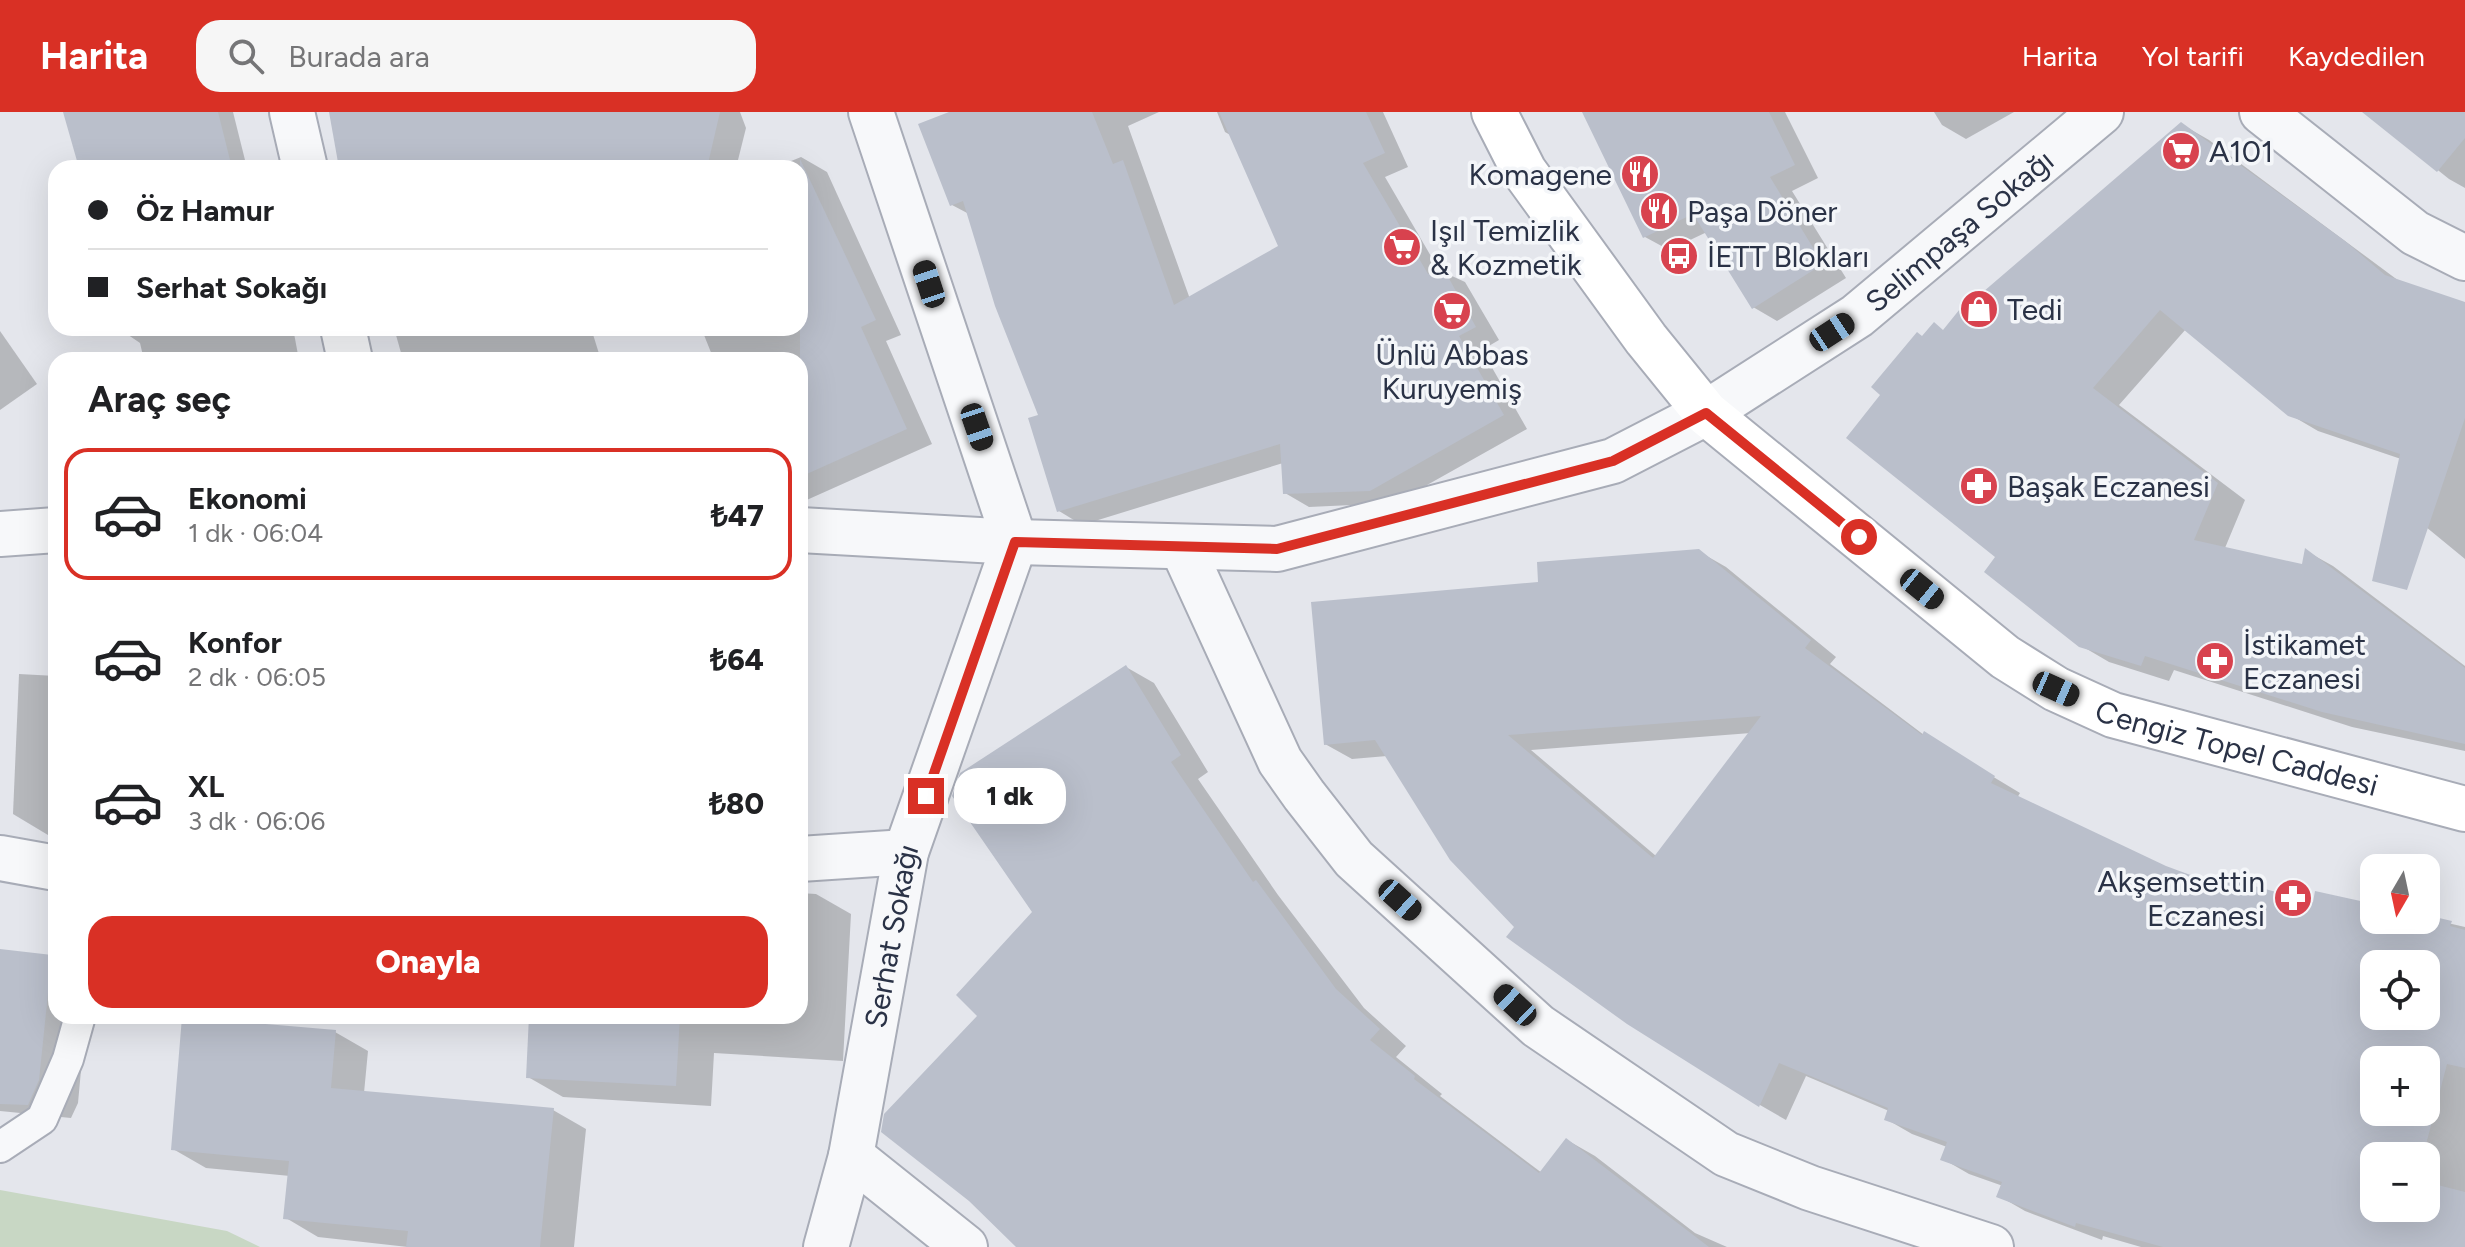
<!DOCTYPE html>
<html lang="tr">
<head>
<meta charset="utf-8">
<style>
	:root { --surface:#fff; --page:#f6f6f6; --text:#202124; --muted:#757577; --line:#e0e0e0; --accent:#d93025 }
	body { margin:0; font-family:Figtree,sans-serif; background:var(--page); color:var(--text); height:100vh; display:flex; flex-direction:column; font-size:30px; white-space:nowrap }
	* { box-sizing:border-box; margin:0 }
	p { font-size:26px; color:var(--muted) }
	.icon { flex:none; width:44px; height:44px; fill:none; stroke:currentColor; stroke-width:2; stroke-linecap:round; stroke-linejoin:round }
	.map { position:relative; flex:1; overflow:hidden }
	.drawer { position:absolute; left:48px; top:240px; width:760px; height:672px; display:flex; flex-direction:column; background:var(--surface); border-radius:24px; box-shadow:0 8px 32px #0002 }
	.drawer>* { flex:none }
	.hud { position:absolute; left:48px; top:48px; width:760px; height:176px; border-radius:24px; box-shadow:0 8px 32px #0002; display:grid; align-content:center; height:176px; padding:0 40px; background:var(--surface) }
	.needle { width:52px; rotate:189deg }
	.tools { position:absolute; left:2360px; top:742px; display:grid; gap:16px }
	.tools a { display:grid; place-items:center; width:80px; height:80px; border-radius:16px; background:var(--surface); box-shadow:0 8px 32px #0002; font-size:40px }
	.end { position:absolute; width:36px; height:36px; margin:-18px; border:10px solid #d93025; background:#fff; box-shadow:0 0 0 4px #fff }
	.from { border-radius:50% }
	.bubble { position:absolute; height:56px; border-radius:24px; background:var(--surface); box-shadow:0 8px 32px #0002; font-size:26px; font-weight:800; line-height:56px; text-align:center }
	.car { position:absolute; width:24px; height:48px; margin:-24px -12px; border-radius:10px; box-shadow:0 0 6px 2px #0007; background:linear-gradient(#222 24%,#8ab4d8 0 40%,#222 0 76%,#8ab4d8 0 86%,#222 0) }
	.hud b { display:flex; align-items:center; gap:28px; height:76px; font-size:30px }
	.hud b+b { border-top:2px solid var(--line) }
	.hud i { width:20px; height:20px; background:var(--text) }
	ul { padding:0; list-style:none }
	li { display:flex; align-items:center; gap:24px; height:132px; margin:0 16px 12px; padding:0 24px; border:4px solid transparent; border-radius:24px }
	li div { flex:1 }
	li b { display:block; font-size:30px }
	li em { font-style:normal; font-weight:800 }
	li.selected { border-color:var(--accent) }
	li>.icon { width:72px; height:72px; stroke-width:1.5 }
	h2 { padding:0 40px; font-size:36px; line-height:96px }
	.cta { display:flex; gap:16px; margin-top:auto; padding:16px 40px }
	.cta a { flex:1; height:92px; border-radius:24px; background:var(--accent); color:#fff; font-size:32px; font-weight:800; line-height:92px; text-align:center }
	header { display:flex; align-items:center; gap:48px; box-sizing:border-box; height:112px; padding:0 40px; background:var(--accent); color:#fff }
	header strong { font-size:38px }
	nav { display:flex; gap:44px; margin-inline-start:auto; font-size:28px }
	.search { width:560px; height:72px; background:var(--page); display:flex; align-items:center; gap:20px; box-sizing:border-box; padding:0 28px; border-radius:24px; color:var(--muted); font-size:30px }
	.map>svg:first-child { display:block }
	.green { fill:#c8d7c4 }
	.shadow { fill:#0003; fill-rule:evenodd }
	.building { fill:#babfcb; fill-rule:evenodd }
	.lines { fill:none; stroke-linecap:round; stroke-linejoin:round }
	.lane-casing { stroke:#a8acb7; stroke-width:34 }
	.street-casing { stroke:#a8acb7; stroke-width:48 }
	.secondary-casing { stroke:#a8acb7; stroke-width:48 }
	.lane { stroke:#f7f8fa; stroke-width:30 }
	.street { stroke:#f7f8fa; stroke-width:44 }
	.secondary { stroke:#fff; stroke-width:44 }
	.route { stroke:#d93025; stroke-width:10 }
	.labels { text-anchor:middle; dominant-baseline:central; stroke-width:7; stroke-linejoin:round; paint-order:stroke }
	.poi-label { font-size:30px; fill:#2a3246; stroke:#f4f6f9; text-anchor:start }
	.street-label { font-size:30px; fill:#2a3246; stroke:#f4f6f9 }
</style>
</head>
<body>
<header>
<strong>Harita</strong>
<div class="search"><svg class="icon" aria-label="search" viewBox="0 0 24 24"><circle cx="10" cy="10" r="6"/><path d="M15 15l6 6"/></svg>Burada ara</div>
<nav><a>Harita</a><a>Yol tarifi</a><a>Kaydedilen</a></nav>
</header>
<div class="map">
<svg width="2465" height="1135" viewBox="0 0 2465 1135">
	<rect width="100%" height="100%" fill="#e4e6ec"/>
	<!-- green -->
	<polygon class="green" points="0,1078 227,1119 260,1135 0,1135"/>
	<!-- shadow -->
	<g class="shadow">
		<polygon points="65,0 233,0 247,56 81,56"/>
		<polygon points="562,0 740,0 746,16 736,56 587,56"/>
		<polygon points="954,0 1159,0 1128,14 1190,187 1281,135 1232,24 1225,20 1217,0 1383,0 1408,55 1385,65 1439,158 1465,170 1499,228 1482,238 1527,317 1395,391 1309,395 1285,381 1283,351 1082,413 1059,399 1041,304 969,102 952,93"/>
		<polygon points="1583,0 1785,0 1818,66 1792,79 1846,166 1777,209 1753,195 1707,120 1669,138 1645,125"/>
		<polygon points="1934,0 2014,0 1966,27 1942,13"/>
		<polygon points="2365,0 2465,0 2465,76 2449,67"/>
		<polygon points="2181,12 2209,28 2399,169 2465,191 2465,447 2392,387 2401,347 2318,319 2289,302 2186,217 2119,293 2245,388 2225,436 2303,454 2306,439 2333,454 2465,554 2465,639 2352,615 2174,558 2169,569 2109,550 2080,533 1998,444 1923,226 1945,219 1977,188"/>
		<polygon points="801,45 827,60 901,223 886,229 932,332 800,391 800,248 714,248 704,223 712,216 800,216 800,56 774,56"/>
		<polygon points="118,216 293,216 299,248 144,248 140,231"/>
		<polygon points="394,216 591,216 601,248 403,248"/>
		<polygon points="0,219 37,272 0,298"/>
		<path d="M 1698,439 L 1726,455 L 1836,545 L 1830,552 L 1924,623 L 2020,681 L 2017,686 L 2165,756 L 2224,778 L 2314,792 L 2374,795 L 2374,808 L 2426,806 L 2465,815 L 2465,1135 L 2141,1135 L 2103,1124 L 2102,1128 L 2025,1099 L 1999,1084 L 2003,1074 L 1969,1062 L 1943,1047 L 1947,1035 L 1912,1022 L 1886,1007 L 1889,999 L 1806,964 L 1786,1008 L 1760,993 L 1516,815 L 1387,644 L 1352,647 L 1325,632 L 1540,472 ZM 1751,621 L 1656,744 L 1531,638 ZM 2374,852 L 2426,852 L 2426,904 L 2374,904 ZM 2374,948 L 2426,948 L 2426,1000 L 2374,1000 ZM 2374,1044 L 2426,1044 L 2426,1096 L 2374,1096 Z"/>
		<polygon points="1126,555 1154,571 1208,660 1198,667 1278,783 1364,896 1406,934 1396,945 1442,982 1440,984 1542,1061 1567,1028 1595,1044 1695,1121 1727,1135 1019,1135 980,904 1034,800"/>
		<polygon points="19,562 56,564 56,723 48,723 13,702"/>
		<polygon points="800,781 816,782 851,802 843,949 714,941 711,994 563,985 528,965 531,904 800,904"/>
		<polygon points="0,839 56,847 56,904 86,904 78,991 71,1006 0,999"/>
		<polygon points="335,920 368,939 364,981 553,998 586,1017 574,1135 408,1135 318,1125 286,1106 290,1064 206,1056 173,1037"/>
	</g>
	<!-- building -->
	<g class="building">
		<polygon points="63,0 218,0 232,56 79,56"/>
		<polygon points="329,0 720,0 707,56 339,56"/>
		<polygon points="949,0 1092,0 1113,52 1123,48 1174,193 1278,134 1219,0 1366,0 1385,41 1363,51 1428,162 1442,154 1476,215 1459,224 1504,303 1370,379 1283,382 1280,332 1057,400 1028,306 1038,303 995,194 963,89 950,94 918,12"/>
		<polygon points="1582,0 1769,0 1795,53 1770,65 1823,152 1752,197 1693,102 1643,126"/>
		<polygon points="2362,0 2465,0 2465,26 2437,60"/>
		<polygon points="2181,10 2345,129 2385,163 2465,190 2465,306 2407,478 2372,469 2400,342 2288,304 2160,198 2093,276 2218,371 2194,428 2302,452 2305,436 2465,556 2465,632 2322,600 2145,544 2141,554 2079,535 1984,460 1995,445 1846,326 1880,283 1871,275 1917,220 1922,224 1934,210 1943,218 1972,182 1976,186"/>
		<polygon points="800,47 876,208 861,215 907,317 800,365"/>
		<path d="M 1699,437 L 1811,528 L 1805,536 L 1922,623 L 1924,619 L 1995,664 L 1991,671 L 2166,754 L 2223,775 L 2225,766 L 2313,790 L 2315,779 L 2374,792 L 2374,808 L 2426,808 L 2426,803 L 2452,809 L 2450,814 L 2465,818 L 2465,956 L 2447,952 L 2423,1044 L 2374,1044 L 2374,1096 L 2426,1096 L 2426,1070 L 2465,1080 L 2465,1135 L 2163,1135 L 2076,1111 L 2075,1115 L 1996,1085 L 2002,1070 L 1940,1048 L 1947,1030 L 1884,1008 L 1888,996 L 1779,951 L 1759,995 L 1627,912 L 1506,825 L 1514,815 L 1450,748 L 1375,628 L 1324,633 L 1311,490 L 1538,470 L 1537,450 ZM 1761,604 L 1653,746 L 1508,623 ZM 2374,852 L 2426,852 L 2426,904 L 2374,904 ZM 2374,948 L 2426,948 L 2426,1000 L 2374,1000 Z"/>
		<polygon points="1126,553 1181,643 1171,650 1253,770 1256,768 1336,877 1380,917 1370,928 1415,964 1414,967 1539,1061 1566,1026 1709,1135 1016,1135 969,1089 881,1020 884,1002 977,904 956,883 1032,800 952,684 960,661"/>
		<polygon points="0,837 52,843 39,968 28,993 0,992"/>
		<polygon points="529,904 680,904 676,974 526,966"/>
		<polygon points="182,905 336,918 331,976 554,996 540,1135 406,1135 408,1119 283,1107 289,1049 171,1038"/>
	</g>
	<g class="lines">
		<defs>
			<polyline id="lane" points="0,1035 42,1007 68,947 80,904"/>
			<g id="street">
				<polyline points="292,0 305,56"/>
				<polyline points="2262,0 2415,121 2465,146"/>
				<polyline points="343,216 350,248"/>
				<path id="s1" d="M 800,418 L 1015,430 L 1277,437 L 1613,349 L 1706,301 L 1857,204 L 2101,0"/>
				<polyline points="0,422 56,418"/>
				<polyline points="1182,435 1280,649 1304,683 1354,747 1538,914 1726,1042 1810,1076 1991,1135"/>
				<polyline points="0,746 56,756"/>
				<polyline points="800,747 906,740"/>
				<polyline points="851,1044 965,1135"/>
				<path id="s2" d="M 826,1135 L 851,1044 L 906,740 L 1015,430 L 871,0"/>
			</g>
			<g id="secondary">
				<path id="s3" d="M 1494,0 L 1524,59 L 1646,227 L 1706,301 L 2005,545 L 2056,577 L 2113,603 L 2465,697"/>
			</g>
		</defs>
		<!-- lane casing -->
		<use href="#lane" class="lane-casing"/>
		<!-- street casing -->
		<use href="#street" class="street-casing"/>
		<!-- secondary casing -->
		<use href="#secondary" class="secondary-casing"/>
		<!-- lane -->
		<use href="#lane" class="lane"/>
		<!-- street -->
		<use href="#street" class="street"/>
		<!-- secondary -->
		<use href="#secondary" class="secondary"/>
	</g>
	<g class="lines">
		<!-- route -->
		<polyline class="route" points="926,684 1015,430 1277,437 1613,349 1706,301 1859,425"/>
	</g>
	<!-- icons -->
	<defs>
		<symbol id="supermarket-disc" viewBox="-11 -11 22 22"><circle r="9.5" fill="#d8424e" stroke="#f4f6f9"/><path d="M-6-5.5h2.5l.6 2H6L4.5 2H-2.5L-4.4-4H-6ZM-1.5 3.2a1.3 1.3 0 1 0 .1 0ZM3 3.2a1.3 1.3 0 1 0 .1 0Z" fill="#fff"/></symbol>
		<symbol id="restaurant-disc" viewBox="-11 -11 22 22"><circle r="9.5" fill="#d8424e" stroke="#f4f6f9"/><path d="M-5-6h1v4h1v-4h1v4h1v-4h1v5L-1.5 .5V6h-2V.5L-5-1ZM5-6V6H3V1.5H1.5Q1.5-4 5-6Z" fill="#fff"/></symbol>
		<symbol id="bus-disc" viewBox="-11 -11 22 22"><circle r="9.5" fill="#d8424e" stroke="#f4f6f9"/><path d="M-5-6H5V4H4V6H2V4H-2V6H-4V4H-5ZM-3.5-4V0h7V-4ZM-3.5 1.2v1.5H-2V1.2ZM2 1.2v1.5H3.5V1.2Z" fill="#fff"/></symbol>
		<symbol id="shop-disc" viewBox="-11 -11 22 22"><circle r="9.5" fill="#d8424e" stroke="#f4f6f9"/><path d="M-5-2.5h2.3a2.7 3.5 0 0 1 5.4 0H5L5.5 6h-11ZM-1.5-2.5h3a1.5 2.3 0 0 0-3 0Z" fill="#fff"/></symbol>
		<symbol id="pharmacy-disc" viewBox="-11 -11 22 22"><circle r="9.5" fill="#d8424e" stroke="#f4f6f9"/><path d="M-2-6h4v4h4v4h-4v4h-4v-4h-4v-4h4Z" fill="#fff"/></symbol>
	</defs>
	<g fill-rule="evenodd">
		<use href="#supermarket-disc" x="2159" y="17" width="44" height="44"/>
		<use href="#restaurant-disc" x="1618" y="40" width="44" height="44"/>
		<use href="#restaurant-disc" x="1637" y="77" width="44" height="44"/>
		<use href="#supermarket-disc" x="1380" y="113" width="44" height="44"/>
		<use href="#bus-disc" x="1657" y="122" width="44" height="44"/>
		<use href="#shop-disc" x="1957" y="175" width="44" height="44"/>
		<use href="#supermarket-disc" x="1430" y="177" width="44" height="44"/>
		<use href="#pharmacy-disc" x="1957" y="352" width="44" height="44"/>
		<use href="#pharmacy-disc" x="2193" y="527" width="44" height="44"/>
		<use href="#pharmacy-disc" x="2271" y="764" width="44" height="44"/>
	</g>
	<g class="labels">
		<!-- poi labels -->
		<g class="poi-label">
			<text x="2209" y="39">A101</text>
			<text x="1612" y="62" text-anchor="end">Komagene</text>
			<text x="1687" y="99">Paşa Döner</text>
			<text x="1430" y="118">Işıl Temizlik<tspan x="1430" dy="34">&amp; Kozmetik</tspan></text>
			<text x="1707" y="144">İETT Blokları</text>
			<text x="2007" y="197">Tedi</text>
			<text x="1452" y="242" text-anchor="middle">Ünlü Abbas<tspan x="1452" dy="34">Kuruyemiş</tspan></text>
			<text x="2007" y="374">Başak Eczanesi</text>
			<text x="2243" y="532">İstikamet<tspan x="2243" dy="34">Eczanesi</tspan></text>
			<text x="2265" y="769" text-anchor="end">Akşemsettin<tspan x="2265" dy="34">Eczanesi</tspan></text>
		</g>
		<!-- street labels -->
		<g class="street-label">
			<text stroke="none"><textPath href="#s1" startOffset="1242">Selimpaşa Sokağı</textPath></text>
			<text stroke="none"><textPath href="#s3" startOffset="1006">Cengiz Topel Caddesi</textPath></text>
			<text stroke="none"><textPath href="#s2" startOffset="318">Serhat Sokağı</textPath></text>
		</g>
	</g>
</svg>
<div class="tools">
<a><svg class="needle" viewBox="-14 -14 28 28"><path d="M0-13l5 13h-10z" fill="#e53935"/><path d="M0 13l5-13h-10z" fill="#757577"/></svg></a>
<a><svg class="icon" aria-label="locate" viewBox="0 0 24 24"><circle cx="12" cy="12" r="6"/><path d="M12 2v4M12 18v4M2 12h4M18 12h4"/></svg></a>
<a>+</a>
<a>−</a>
</div>
<i class="end from" style="left:1859px;top:425px"></i>
<i class="end" style="left:926px;top:684px"></i>
<div class="bubble" style="left:954px;top:656px;width:112px">1 dk</div>
<i class="car" style="left:929px;top:172px;rotate:342deg"></i>
<i class="car" style="left:1832px;top:220px;rotate:57deg"></i>
<i class="car" style="left:977px;top:315px;rotate:161deg"></i>
<i class="car" style="left:1922px;top:477px;rotate:129deg"></i>
<i class="car" style="left:2056px;top:577px;rotate:114deg"></i>
<i class="car" style="left:1400px;top:788px;rotate:132deg"></i>
<i class="car" style="left:1515px;top:893px;rotate:313deg"></i>
<div class="hud">
<b><i class="from"></i>Öz Hamur</b>
<b><i></i>Serhat Sokağı</b>
</div>
<section class="drawer">
<h2>Araç seç</h2>
<ul>
<li class="selected"><svg class="icon" aria-label="car" viewBox="0 0 24 24"><path d="M5 17H2v-5l4-1 3-4h7l3 4 3 1v5h-3M9 17h6M6 11h13"/><circle cx="7" cy="17" r="2"/><circle cx="17" cy="17" r="2"/></svg><div><b>Ekonomi</b><p>1 dk · 06:04</p></div><em>₺47</em></li>
<li><svg class="icon" aria-label="car" viewBox="0 0 24 24"><path d="M5 17H2v-5l4-1 3-4h7l3 4 3 1v5h-3M9 17h6M6 11h13"/><circle cx="7" cy="17" r="2"/><circle cx="17" cy="17" r="2"/></svg><div><b>Konfor</b><p>2 dk · 06:05</p></div><em>₺64</em></li>
<li><svg class="icon" aria-label="car" viewBox="0 0 24 24"><path d="M5 17H2v-5l4-1 3-4h7l3 4 3 1v5h-3M9 17h6M6 11h13"/><circle cx="7" cy="17" r="2"/><circle cx="17" cy="17" r="2"/></svg><div><b>XL</b><p>3 dk · 06:06</p></div><em>₺80</em></li>
</ul>
<div class="cta"><a>Onayla</a></div>
</section>
</div>
</body>
</html>
